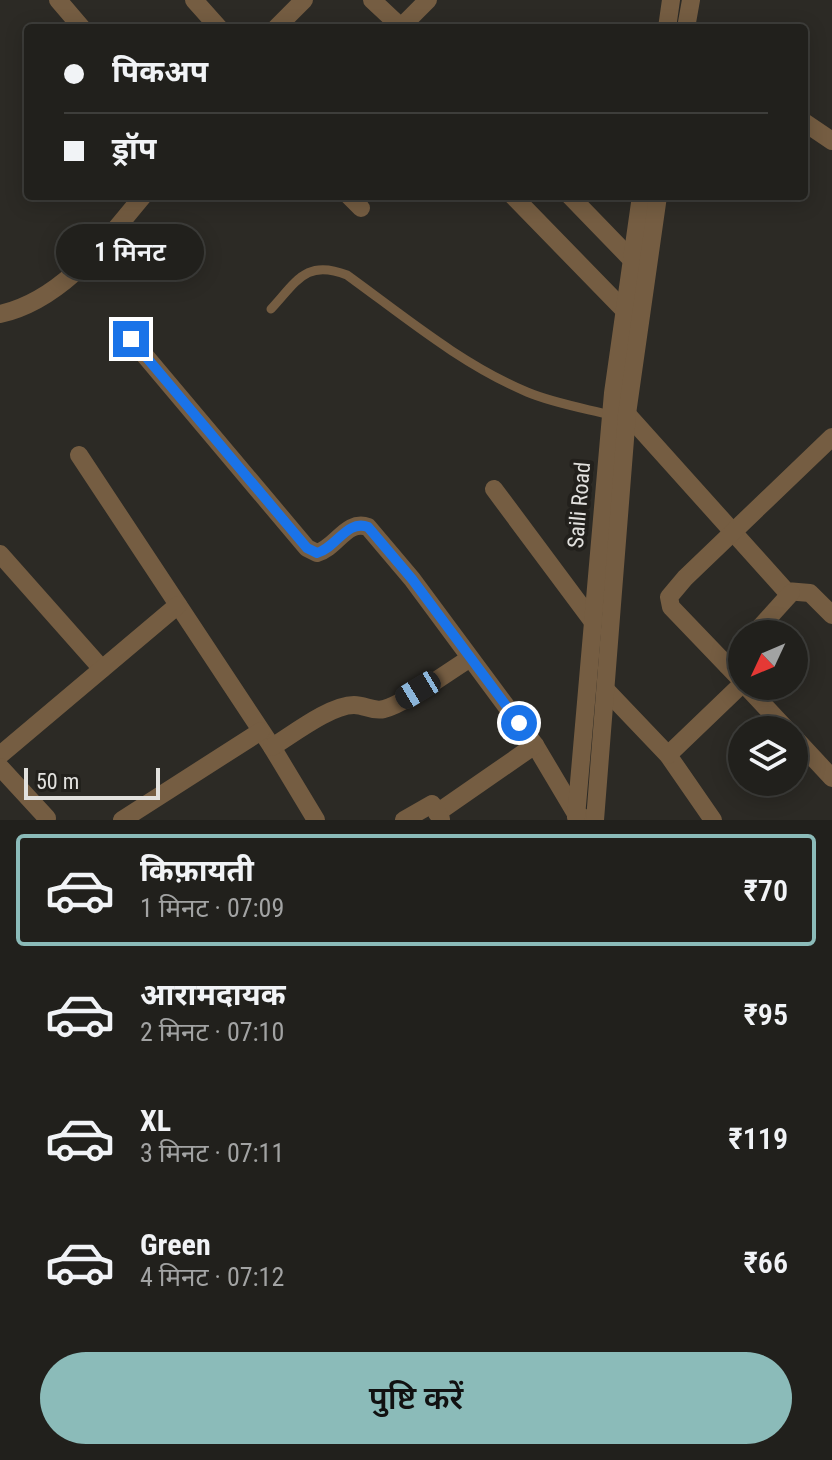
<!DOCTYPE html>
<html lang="hi">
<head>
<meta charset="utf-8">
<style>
	:root { --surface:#21201c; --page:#292825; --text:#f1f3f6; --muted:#a2a3a3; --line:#3e3e3b; --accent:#8bbbb9 }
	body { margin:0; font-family:"Roboto Condensed","Noto Sans Devanagari",sans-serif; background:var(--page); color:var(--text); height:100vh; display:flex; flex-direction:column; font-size:30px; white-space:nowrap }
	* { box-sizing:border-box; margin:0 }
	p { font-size:26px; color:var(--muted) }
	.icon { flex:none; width:44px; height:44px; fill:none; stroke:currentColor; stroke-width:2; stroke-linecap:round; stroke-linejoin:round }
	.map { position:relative; height:820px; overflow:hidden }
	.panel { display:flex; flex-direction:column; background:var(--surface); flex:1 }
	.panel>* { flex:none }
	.banner { position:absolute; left:24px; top:24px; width:784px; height:176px; border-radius:8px; box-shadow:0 4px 20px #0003,0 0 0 2px var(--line); display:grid; align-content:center; height:176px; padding:0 40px; background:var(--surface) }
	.needle { width:52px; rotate:226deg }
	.tools { position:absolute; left:728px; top:620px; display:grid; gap:16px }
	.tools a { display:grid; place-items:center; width:80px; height:80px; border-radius:50%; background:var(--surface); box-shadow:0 4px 20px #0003,0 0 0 2px var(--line); font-size:40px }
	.scale { position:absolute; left:24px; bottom:20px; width:136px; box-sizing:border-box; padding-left:8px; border:4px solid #e2e1de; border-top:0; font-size:22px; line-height:28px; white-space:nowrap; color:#e2e1de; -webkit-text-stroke:6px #22201c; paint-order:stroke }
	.end { position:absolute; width:36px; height:36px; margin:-18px; border:10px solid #1a73e8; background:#fff; box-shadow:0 0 0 4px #fff }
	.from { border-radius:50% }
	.bubble { position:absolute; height:56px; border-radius:28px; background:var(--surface); box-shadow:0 4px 20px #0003,0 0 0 2px var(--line); font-size:26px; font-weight:600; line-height:56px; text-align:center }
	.car { position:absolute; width:24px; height:48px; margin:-24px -12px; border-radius:10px; box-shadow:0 0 6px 2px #0007; background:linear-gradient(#222 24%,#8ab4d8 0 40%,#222 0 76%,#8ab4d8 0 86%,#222 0) }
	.banner b { display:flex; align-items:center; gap:28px; height:76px; font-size:30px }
	.banner b+b { border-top:2px solid var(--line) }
	.banner i { width:20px; height:20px; background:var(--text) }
	ul { padding:14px 0 0; list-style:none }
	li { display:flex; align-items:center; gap:24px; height:112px; margin:0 16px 12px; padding:0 24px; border:4px solid transparent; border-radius:8px }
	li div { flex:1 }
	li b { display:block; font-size:30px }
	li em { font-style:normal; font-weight:600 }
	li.selected { border-color:var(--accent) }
	li>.icon { width:72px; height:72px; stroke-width:1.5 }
	.primary-button { display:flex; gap:16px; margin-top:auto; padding:16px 40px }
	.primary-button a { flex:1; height:92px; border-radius:48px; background:var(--accent); color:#111; font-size:32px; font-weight:600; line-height:92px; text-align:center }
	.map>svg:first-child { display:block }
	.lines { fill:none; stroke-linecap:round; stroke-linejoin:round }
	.lane { stroke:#755d42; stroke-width:9 }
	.street { stroke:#755d42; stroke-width:18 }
	.route { stroke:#1a73e8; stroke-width:10 }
	.labels { text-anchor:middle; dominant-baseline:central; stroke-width:8; stroke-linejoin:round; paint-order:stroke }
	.street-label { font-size:22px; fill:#e2e1de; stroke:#22201c }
</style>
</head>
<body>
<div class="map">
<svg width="832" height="820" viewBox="0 0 832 820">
	<rect width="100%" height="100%" fill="#2c2a25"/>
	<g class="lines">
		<!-- lane -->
		<path class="lane" d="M 271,309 C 297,281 306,259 347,275 C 405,317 461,364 527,392 C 553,403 583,408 611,415"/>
		<!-- street -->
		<g class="street">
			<polyline points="58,0 82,28"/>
			<polyline points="194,0 219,28"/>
			<polyline points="372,0 402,28"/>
			<polyline points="401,27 428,0"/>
			<polyline points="276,28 304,0"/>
			<polyline points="667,28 671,0"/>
			<polyline points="686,28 691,0"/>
			<polyline points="804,122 832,141"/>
			<polyline points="349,196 361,208"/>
			<polyline points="513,196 624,310"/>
			<polyline points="570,196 631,259"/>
			<path d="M 0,314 C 62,300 104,243 143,196"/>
			<path d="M 131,339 L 307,548 L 317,553 C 336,548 347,519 368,527 L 412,579 L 535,745 L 576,814 L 588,820"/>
			<polyline points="627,414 786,591 810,593 832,615"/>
			<polyline points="79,455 272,747 316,820"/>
			<polyline points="494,489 593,622"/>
			<polyline points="0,554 102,669"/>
			<polyline points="754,634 791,593"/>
			<polyline points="727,665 742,648"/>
			<polyline points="742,681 671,607 669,597 685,578 832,437"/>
			<polyline points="746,686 787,730"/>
			<polyline points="606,690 668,755 713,820"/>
			<polyline points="794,737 832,778"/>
			<path d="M 272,747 C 292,735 330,705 354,705 C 365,705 373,712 384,709 C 405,704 449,671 469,659"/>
			<polyline points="0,755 178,605"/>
			<polyline points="668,755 742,684"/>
			<polyline points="0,767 47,818"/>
			<polyline points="437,813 535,745"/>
			<polyline points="576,817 613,393 641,196"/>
			<polyline points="122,820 261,731"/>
			<polyline points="404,820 432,804 441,819"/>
			<polyline points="595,820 627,414 658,196"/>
		</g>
	</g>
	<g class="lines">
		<!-- route -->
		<path class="route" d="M 131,339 L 307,548 L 317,553 C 336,548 347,519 368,527 L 412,579 L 519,723"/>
	</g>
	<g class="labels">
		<!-- street labels -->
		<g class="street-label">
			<text transform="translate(579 505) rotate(-85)">Saili Road</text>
		</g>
	</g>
</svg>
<div class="tools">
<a><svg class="needle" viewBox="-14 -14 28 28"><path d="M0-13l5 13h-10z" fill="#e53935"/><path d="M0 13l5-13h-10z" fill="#a2a3a3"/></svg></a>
<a><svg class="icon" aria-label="layers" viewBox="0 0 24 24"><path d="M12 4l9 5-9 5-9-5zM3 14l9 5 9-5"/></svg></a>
</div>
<div class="scale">50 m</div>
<i class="end from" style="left:519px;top:723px"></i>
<i class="end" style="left:131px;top:339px"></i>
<div class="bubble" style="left:56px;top:224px;width:148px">1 मिनट</div>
<i class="car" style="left:418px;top:690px;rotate:239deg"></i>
<div class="banner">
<b><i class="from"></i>पिकअप</b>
<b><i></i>ड्रॉप</b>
</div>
</div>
<section class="panel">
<ul>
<li class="selected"><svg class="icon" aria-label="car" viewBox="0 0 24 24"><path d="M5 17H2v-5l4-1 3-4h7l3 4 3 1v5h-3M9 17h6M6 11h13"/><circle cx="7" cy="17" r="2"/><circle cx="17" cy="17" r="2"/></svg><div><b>किफ़ायती</b><p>1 मिनट · 07:09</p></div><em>₹70</em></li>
<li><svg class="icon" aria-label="car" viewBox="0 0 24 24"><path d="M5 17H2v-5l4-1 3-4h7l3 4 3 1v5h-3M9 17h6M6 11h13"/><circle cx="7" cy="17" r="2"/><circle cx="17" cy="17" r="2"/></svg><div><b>आरामदायक</b><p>2 मिनट · 07:10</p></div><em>₹95</em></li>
<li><svg class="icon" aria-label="car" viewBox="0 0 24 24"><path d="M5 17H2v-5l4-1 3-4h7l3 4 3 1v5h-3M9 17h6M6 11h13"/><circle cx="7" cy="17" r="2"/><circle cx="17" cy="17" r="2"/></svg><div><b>XL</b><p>3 मिनट · 07:11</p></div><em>₹119</em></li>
<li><svg class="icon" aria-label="car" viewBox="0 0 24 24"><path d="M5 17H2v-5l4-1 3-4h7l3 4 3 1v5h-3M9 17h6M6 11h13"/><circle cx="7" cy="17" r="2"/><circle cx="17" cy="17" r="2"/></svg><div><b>Green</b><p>4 मिनट · 07:12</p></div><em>₹66</em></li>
</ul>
<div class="primary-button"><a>पुष्टि करें</a></div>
</section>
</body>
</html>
